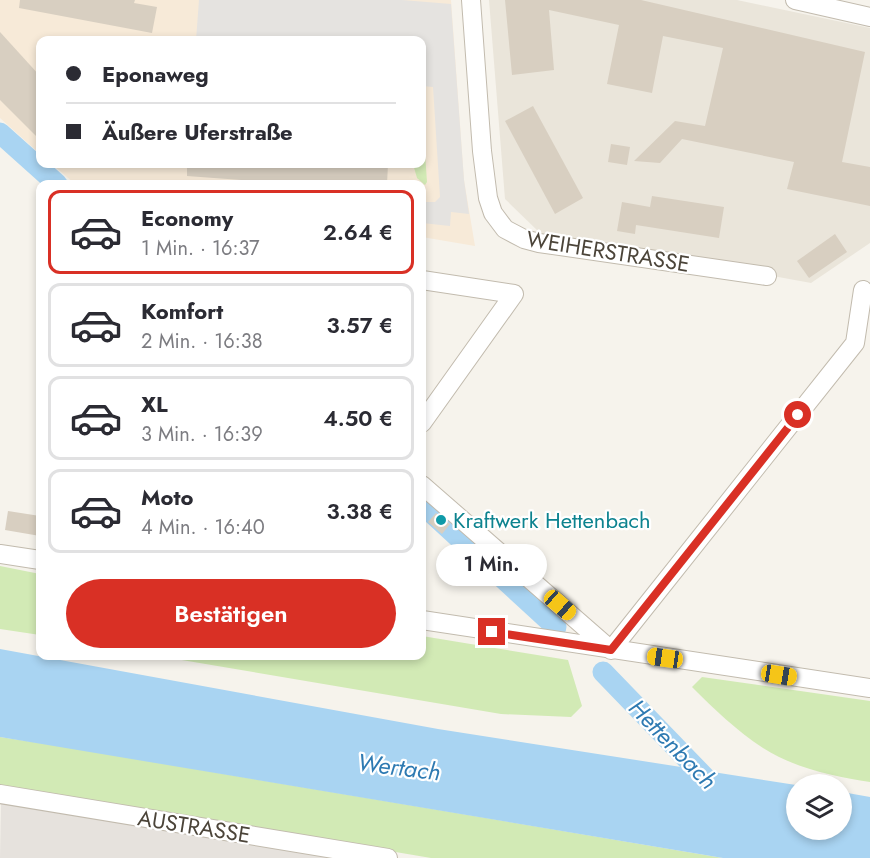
<!DOCTYPE html>
<html lang="de">
<head>
<meta charset="utf-8">
<style>
	:root { --surface:#fff; --page:#f2f2f3; --text:#2b2b33; --muted:#7c7c81; --line:#e1e1e2; --accent:#d93025 }
	body { margin:0; font-family:Jost,sans-serif; background:var(--page); color:var(--text); height:100vh; display:flex; flex-direction:column; font-size:22px; white-space:nowrap }
	* { box-sizing:border-box; margin:0 }
	p { font-size:20px; color:var(--muted) }
	.icon { flex:none; width:33px; height:33px; fill:none; stroke:currentColor; stroke-width:2; stroke-linecap:round; stroke-linejoin:round }
	.map { position:relative; flex:1; overflow:hidden }
	.sheet { position:absolute; left:36px; top:180px; width:390px; height:480px; display:flex; flex-direction:column; background:var(--surface); border-radius:12px; box-shadow:0 3px 9px #0003 }
	.sheet>* { flex:none }
	.guide { position:absolute; left:36px; top:36px; width:390px; height:132px; border-radius:12px; box-shadow:0 3px 9px #0003; display:grid; align-content:center; height:132px; padding:0 30px; background:var(--surface) }
	.controls { position:absolute; left:786px; top:774px; display:grid; gap:12px }
	.controls a { display:grid; place-items:center; width:66px; height:66px; border-radius:50%; background:var(--surface); box-shadow:0 3px 9px #0003; font-size:30px }
	.end { position:absolute; width:27px; height:27px; margin:-14px; border:8px solid #d93025; background:#fff; box-shadow:0 0 0 3px #fff }
	.from { border-radius:50% }
	.bubble { position:absolute; height:42px; border-radius:21px; background:var(--surface); box-shadow:0 3px 9px #0003; font-size:20px; font-weight:600; line-height:42px; text-align:center }
	.car { position:absolute; width:18px; height:36px; margin:-18px -9px; border-radius:8px; box-shadow:0 0 4px 2px #0007; background:linear-gradient(#f5c518 24%,#345 0 40%,#f5c518 0 76%,#345 0 86%,#f5c518 0) }
	.guide b { display:flex; align-items:center; gap:21px; height:57px; font-size:22px }
	.guide b+b { border-top:2px solid var(--line) }
	.guide i { width:15px; height:15px; background:var(--text) }
	ul { padding:10px 0 0; list-style:none }
	li { display:flex; align-items:center; gap:18px; height:84px; margin:0 12px 9px; padding:0 18px; border:3px solid var(--line); border-radius:12px }
	li div { flex:1 }
	li b { display:block; font-size:22px }
	li em { font-style:normal; font-weight:600 }
	li.selected { border-color:var(--accent) }
	li>.icon { width:54px; height:54px; stroke-width:1.5 }
	.button { display:flex; gap:12px; margin-top:auto; padding:12px 30px }
	.button a { flex:1; height:69px; border-radius:36px; background:var(--accent); color:#fff; font-size:24px; font-weight:600; line-height:69px; text-align:center }
	.map>svg:first-child { display:block }
	.residential { fill:#eae5da }
	.commercial { fill:#f7ead8 }
	.industrial { fill:#e6e2dd }
	.green { fill:#d2eab5 }
	.parking { fill:#e5e3e0 }
	.water { fill:#a9d4f2 }
	.lines { fill:none; stroke-linecap:round; stroke-linejoin:round }
	.canal { stroke:#a9d4f2; stroke-width:21 }
	.building { fill:#d8cfc1 }
	.minor-casing { stroke:#c2bbae; stroke-width:20 }
	.minor { stroke:#fff; stroke-width:18 }
	.route { stroke:#d93025; stroke-width:8 }
	.culture-dot { fill:#0f9aa8; stroke:#fff; stroke-width:2 }
	.labels { text-anchor:middle; dominant-baseline:central; stroke-width:4.5; stroke-linejoin:round; paint-order:stroke }
	.street-label { font-size:22px; fill:#4b4439; stroke:#fff }
	.culture-label { font-size:22px; fill:#0d838f; stroke:#fff; text-anchor:start }
	.water-label { font-size:24px; font-style:italic; fill:#2e7ab2; stroke:#fff }
</style>
</head>
<body>
<div class="map">
<svg width="870" height="858" viewBox="0 0 870 858">
	<rect width="100%" height="100%" fill="#f6f3ec"/>
	<!-- residential -->
	<polygon class="residential" points="489,0 737,0 870,28 870,243 811,283 541,234 505,199"/>
	<!-- commercial -->
	<polygon class="commercial" points="0,0 451,0 464,180 475,246 422,237 422,184 75,184 52,164 422,164 422,40 40,40 40,154 0,118"/>
	<!-- industrial -->
	<polygon class="industrial" points="1,802 343,858 0,858"/>
	<!-- green -->
	<g class="green">
		<polygon points="422,109 427,182 425,185 417,178 413,164 422,164"/>
		<polygon points="0,566 40,574 40,635 0,629"/>
		<polygon points="422,636 568,660 582,706 571,717 501,714 158,656 422,656"/>
		<path d="M 702,677 L 870,701 L 870,782 C 835,777 794,768 763,748 C 737,731 714,709 692,687 Z"/>
		<polygon points="0,737 53,745 723,858 431,858 0,785"/>
	</g>
	<!-- parking -->
	<polygon class="parking" points="199,0 402,0 451,4 464,180 469,214 451,212 450,226 422,223 422,202 435,202 440,197 433,87 422,86 422,40 196,40"/>
	<!-- water -->
	<polygon class="water" points="0,649 438,729 796,785 796,830 842,830 842,792 870,797 870,858 723,858 0,737"/>
	<g class="lines">
		<!-- canal -->
		<g class="canal">
			<polyline points="0,133 57,184"/>
			<polyline points="422,504 556,627"/>
			<polyline points="603,672 717,790"/>
		</g>
	</g>
	<!-- building -->
	<g class="building">
		<polygon points="20,0 135,0 134,3 157,7 152,33 19,8"/>
		<polygon points="505,0 641,0 865,52 842,162 870,167 870,206 787,189 794,162 682,139 660,163 634,161 675,121 705,126 723,48 663,36 652,93 607,84 619,25 549,10 554,70 512,75"/>
		<polygon points="0,32 40,76 40,140 0,100"/>
		<polygon points="533,106 583,198 555,214 505,121"/>
		<polygon points="611,144 630,147 627,165 608,162"/>
		<polygon points="187,164 388,164 387,184 241,184 241,180 187,176"/>
		<polygon points="652,196 724,207 719,238 636,225 635,234 617,231 622,202 650,207"/>
		<polygon points="835,234 847,252 809,278 797,261"/>
		<polygon points="8,511 40,516 40,536 5,530"/>
		<polygon points="436,513 450,524 442,534 428,522"/>
	</g>
	<g class="lines">
		<defs>
			<g id="minor">
				<polyline points="471,0 482,151 488,198 493,213 505,229 524,239 539,243 767,276"/>
				<polyline points="795,0 870,17"/>
				<polyline points="422,280 514,294 422,423"/>
				<polyline points="422,485 611,650 855,343 863,290"/>
				<polyline points="0,554 40,560"/>
				<polyline points="422,620 870,688"/>
				<polyline points="0,794 388,858"/>
			</g>
		</defs>
		<!-- minor casing -->
		<use href="#minor" class="minor-casing"/>
		<!-- minor -->
		<use href="#minor" class="minor"/>
	</g>
	<g class="lines">
		<!-- route -->
		<polyline class="route" points="492,632 611,650 798,415"/>
	</g>
	<!-- markers -->
	<circle class="culture-dot" cx="441" cy="520" r="6"/>
	<g class="labels">
		<!-- street labels -->
		<g class="street-label">
			<text transform="translate(608 251) rotate(9)">WEIHERSTRASSE</text>
			<text transform="translate(194 826) rotate(9)">AUSTRASSE</text>
		</g>
		<!-- culture labels -->
		<g class="culture-label">
			<text x="453" y="520">Kraftwerk Hettenbach</text>
		</g>
		<!-- water labels -->
		<g class="water-label">
			<text transform="translate(673 744) rotate(46)">Hettenbach</text>
			<text transform="translate(399 767) rotate(7)">Wertach</text>
		</g>
	</g>
</svg>
<div class="controls">
<a><svg class="icon" aria-label="layers" viewBox="0 0 24 24"><path d="M12 4l9 5-9 5-9-5zM3 14l9 5 9-5"/></svg></a>
</div>
<i class="end from" style="left:798px;top:415px"></i>
<i class="end" style="left:492px;top:632px"></i>
<div class="bubble" style="left:436px;top:544px;width:111px">1 Min.</div>
<i class="car" style="left:560px;top:605px;rotate:131deg"></i>
<i class="car" style="left:665px;top:658px;rotate:278deg"></i>
<i class="car" style="left:779px;top:675px;rotate:99deg"></i>
<div class="guide">
<b><i class="from"></i>Eponaweg</b>
<b><i></i>Äußere Uferstraße</b>
</div>
<section class="sheet">
<ul>
<li class="selected"><svg class="icon" aria-label="car" viewBox="0 0 24 24"><path d="M5 17H2v-5l4-1 3-4h7l3 4 3 1v5h-3M9 17h6M6 11h13"/><circle cx="7" cy="17" r="2"/><circle cx="17" cy="17" r="2"/></svg><div><b>Economy</b><p>1 Min. · 16:37</p></div><em>2.64 €</em></li>
<li><svg class="icon" aria-label="car" viewBox="0 0 24 24"><path d="M5 17H2v-5l4-1 3-4h7l3 4 3 1v5h-3M9 17h6M6 11h13"/><circle cx="7" cy="17" r="2"/><circle cx="17" cy="17" r="2"/></svg><div><b>Komfort</b><p>2 Min. · 16:38</p></div><em>3.57 €</em></li>
<li><svg class="icon" aria-label="car" viewBox="0 0 24 24"><path d="M5 17H2v-5l4-1 3-4h7l3 4 3 1v5h-3M9 17h6M6 11h13"/><circle cx="7" cy="17" r="2"/><circle cx="17" cy="17" r="2"/></svg><div><b>XL</b><p>3 Min. · 16:39</p></div><em>4.50 €</em></li>
<li><svg class="icon" aria-label="car" viewBox="0 0 24 24"><path d="M5 17H2v-5l4-1 3-4h7l3 4 3 1v5h-3M9 17h6M6 11h13"/><circle cx="7" cy="17" r="2"/><circle cx="17" cy="17" r="2"/></svg><div><b>Moto</b><p>4 Min. · 16:40</p></div><em>3.38 €</em></li>
</ul>
<div class="button"><a>Bestätigen</a></div>
</section>
</div>
</body>
</html>
